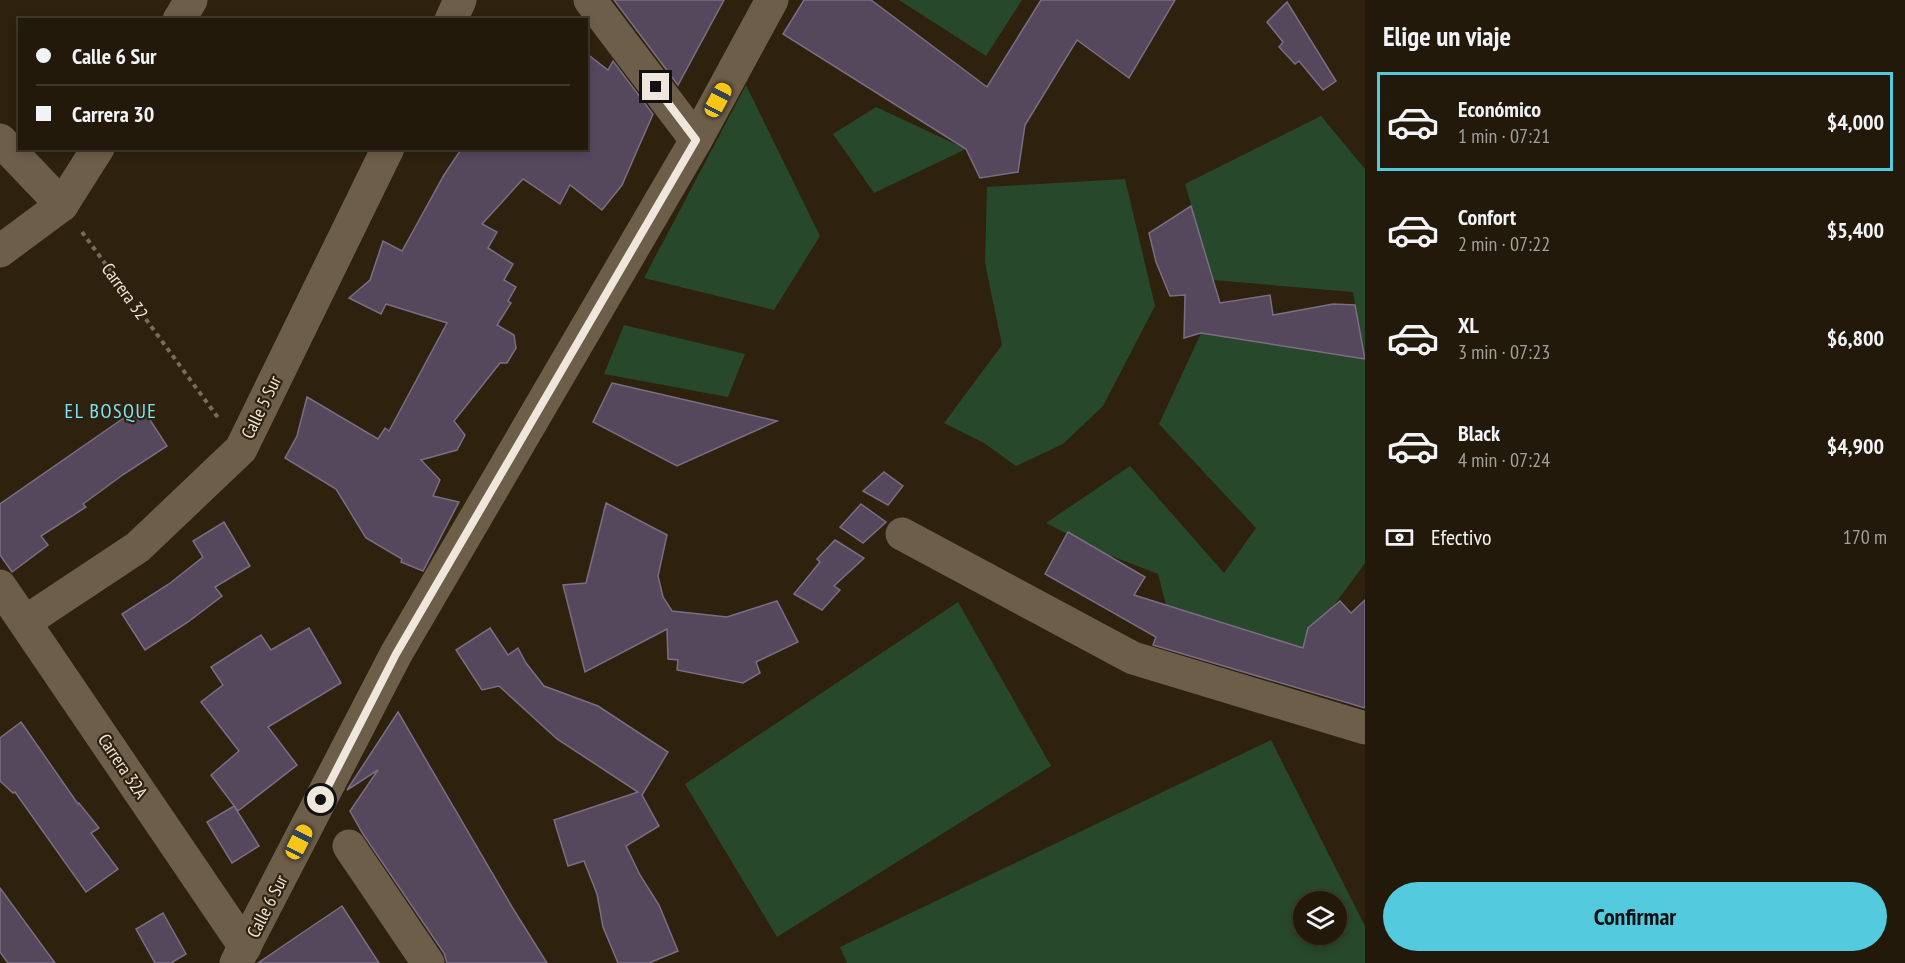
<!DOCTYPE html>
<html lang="es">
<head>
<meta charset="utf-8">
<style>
	:root { --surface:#22190a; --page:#2a2213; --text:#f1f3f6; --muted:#a2a09c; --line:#3f382b; --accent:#54cade }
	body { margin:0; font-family:"PT Sans Narrow",sans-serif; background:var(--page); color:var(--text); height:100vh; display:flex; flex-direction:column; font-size:22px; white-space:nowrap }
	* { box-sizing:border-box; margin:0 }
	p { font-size:20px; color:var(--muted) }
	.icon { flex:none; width:33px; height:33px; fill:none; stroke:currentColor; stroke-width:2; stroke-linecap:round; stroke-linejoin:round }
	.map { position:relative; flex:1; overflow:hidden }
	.side { display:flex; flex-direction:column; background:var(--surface); width:540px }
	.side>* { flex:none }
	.guide { position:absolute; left:18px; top:18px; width:570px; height:132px; border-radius:0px; box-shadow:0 3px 9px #0003,0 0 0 2px var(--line); display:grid; align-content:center; height:132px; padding:0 18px; background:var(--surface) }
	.fabs { position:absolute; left:1293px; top:891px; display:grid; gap:12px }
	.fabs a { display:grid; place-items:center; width:54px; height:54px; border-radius:50%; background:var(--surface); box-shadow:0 3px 9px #0003,0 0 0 2px var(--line); font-size:30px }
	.end { position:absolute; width:27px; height:27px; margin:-14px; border:8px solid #efe7db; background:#111; box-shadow:0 0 0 3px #111 }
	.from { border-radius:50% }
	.car { position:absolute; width:18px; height:36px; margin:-18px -9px; border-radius:8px; box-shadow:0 0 4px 2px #0007; background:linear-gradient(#f5c518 24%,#345 0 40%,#f5c518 0 76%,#345 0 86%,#f5c518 0) }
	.guide b { display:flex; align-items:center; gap:21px; height:57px; font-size:22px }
	.guide b+b { border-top:2px solid var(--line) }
	.guide i { width:15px; height:15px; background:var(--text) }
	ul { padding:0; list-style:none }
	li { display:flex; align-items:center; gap:18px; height:99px; margin:0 12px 9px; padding:0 6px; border:3px solid transparent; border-radius:0px }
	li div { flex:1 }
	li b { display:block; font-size:22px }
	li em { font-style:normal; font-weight:600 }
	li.current { border-color:var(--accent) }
	li>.icon { width:54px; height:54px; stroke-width:1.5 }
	h2 { padding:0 18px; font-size:27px; line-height:72px }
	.pay { display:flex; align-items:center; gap:15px; height:66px; padding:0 18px; font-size:22px }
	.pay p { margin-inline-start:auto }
	.action { display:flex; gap:12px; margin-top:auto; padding:12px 18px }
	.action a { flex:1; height:69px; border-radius:36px; background:var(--accent); color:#111; font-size:24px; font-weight:600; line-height:69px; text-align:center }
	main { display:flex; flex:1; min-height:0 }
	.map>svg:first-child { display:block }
	.green { fill:#27482a; fill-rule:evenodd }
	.building { fill:#55475c; stroke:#7b6d83; stroke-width:1.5 }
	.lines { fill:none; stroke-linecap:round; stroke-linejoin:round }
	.path { stroke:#786d5c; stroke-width:4; stroke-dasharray:4.5 4.5; stroke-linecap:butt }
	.street { stroke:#6d5e49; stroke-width:33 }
	.route { stroke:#efe7db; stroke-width:8 }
	.labels { text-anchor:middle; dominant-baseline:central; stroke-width:4.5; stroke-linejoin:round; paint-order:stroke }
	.street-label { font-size:18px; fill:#efe7db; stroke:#2e210d }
	.neighbourhood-label { font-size:20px; letter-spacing:1.5px; fill:#7de5f7; stroke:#2e210d }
</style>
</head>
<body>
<main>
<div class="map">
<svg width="1365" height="963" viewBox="0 0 1365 963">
	<rect width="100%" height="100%" fill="#2e210d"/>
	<!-- green -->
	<g class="green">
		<polygon points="899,0 1022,0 986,56"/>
		<polygon points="746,85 820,236 774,310 644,278"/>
		<polygon points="876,107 966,149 874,193 833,134"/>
		<polygon points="1321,116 1365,169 1365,357 1353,292 1213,280 1185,184"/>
		<polygon points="1125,179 1155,306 1103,406 1063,444 1016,466 984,443 944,423 1002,345 985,263 987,187"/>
		<polygon points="624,325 745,354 728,397 604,374"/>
		<polygon points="1201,333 1365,359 1365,563 1303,648 1166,605 1158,574 1106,554 1046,523 1130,466 1224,573 1256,528 1159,424"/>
		<polygon points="958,602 1051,766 777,937 685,784"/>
		<path d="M 1271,740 L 1365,926 L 1365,963 L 847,963 L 840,947 ZM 1304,902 L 1336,902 L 1336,934 L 1304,934 Z"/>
	</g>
	<!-- building -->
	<g class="building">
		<polygon points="614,0 724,0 678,85"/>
		<polygon points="804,0 871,0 987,87 1041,0 1175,0 1129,78 1077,40 1025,125 1018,172 980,178 966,149 783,34"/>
		<polygon points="1287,2 1336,81 1323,90 1299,61 1295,64 1279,47 1283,42 1267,22"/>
		<polygon points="586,53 608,70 613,61 653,114 622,185 602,210 570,185 560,204 523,179 482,224 497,232 488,248 513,264 504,280 516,287 508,301 511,303 497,325 514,335 516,348 507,363 500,363 454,421 465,435 457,450 421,460 440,480 433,496 459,502 423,571 401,562 402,559 366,538 336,489 285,458 297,436 307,397 378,439 385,428 389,431 447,323 386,304 381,314 349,298 370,280 383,241 402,251 444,175 462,148 586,148"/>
		<polygon points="1191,206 1220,303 1270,295 1273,315 1333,304 1355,305 1365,359 1201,333 1184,338 1185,295 1170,296 1156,262 1149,233"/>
		<polygon points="612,383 777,421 677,466 593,422"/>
		<polygon points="141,406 167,446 124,474 83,504 86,507 41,536 48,545 12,572 0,555 0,504"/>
		<polygon points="884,472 903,486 888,505 863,491"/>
		<polygon points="606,503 667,535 658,576 663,597 672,611 727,617 777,601 798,642 756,662 760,673 743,683 677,670 678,660 668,659 667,629 585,672 563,585 586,583"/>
		<polygon points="861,504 886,522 863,543 840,527"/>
		<polygon points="224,522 250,566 215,587 222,596 188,622 145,650 122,614 169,584 203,557 193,541"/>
		<polygon points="1068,532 1145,577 1134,595 1303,648 1308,628 1340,601 1351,613 1365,600 1365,708 1153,645 1156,637 1045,574"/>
		<polygon points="835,540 864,558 834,586 840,590 822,610 794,594 820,562 817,559"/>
		<polygon points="309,628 341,683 268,727 297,765 238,811 211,775 239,751 201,702 223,685 211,667 261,635 271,650"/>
		<polygon points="490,628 508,655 518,648 526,663 544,686 598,706 668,752 642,795 659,826 626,846 640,875 659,905 678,951 649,963 618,963 603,927 597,894 584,861 568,866 554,820 638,792 557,739 499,686 482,690 456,650"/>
		<polygon points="398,712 512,907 547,963 447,963 444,953 363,834 350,811 378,770 347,790"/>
		<polygon points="21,722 78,804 79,803 99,828 91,833 118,869 86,892 15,792 13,793 0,781 0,738"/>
		<polygon points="234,806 259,846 232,863 207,822"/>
		<polygon points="0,888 55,963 8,963 0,952"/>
		<polygon points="342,906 379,963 258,963 302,933"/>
		<polygon points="163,913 186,954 171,963 155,963 136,929"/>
	</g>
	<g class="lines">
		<!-- path -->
		<polyline class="path" points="82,232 219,419"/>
		<!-- street -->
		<g class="street">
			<polyline points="590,0 696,140"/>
			<polyline points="179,20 191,0"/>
			<polyline points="451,20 460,0"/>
			<polyline points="0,140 62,205"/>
			<polyline points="0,251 62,205 98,148"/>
			<polyline points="902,534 1133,658 1365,728"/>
			<polyline points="0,586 245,947"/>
			<polyline points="25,622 138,547 241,449 388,148"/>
			<polyline points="349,846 428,963"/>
			<polyline points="236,963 396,654 696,140 772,0"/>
		</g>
	</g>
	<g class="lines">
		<!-- route -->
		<polyline class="route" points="321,800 396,654 696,140 656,87"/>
	</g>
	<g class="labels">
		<!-- street labels -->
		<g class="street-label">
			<text transform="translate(125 291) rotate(54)">Carrera 32</text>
			<text transform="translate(261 407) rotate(-64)">Calle 5 Sur</text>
			<text transform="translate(123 766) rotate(56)">Carrera 32A</text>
			<text transform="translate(267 906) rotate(-63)">Calle 6 Sur</text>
		</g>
		<!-- neighbourhood labels -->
		<g class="neighbourhood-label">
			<text x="111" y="411">EL BOSQUE</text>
		</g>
	</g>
</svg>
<div class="fabs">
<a><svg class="icon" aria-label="layers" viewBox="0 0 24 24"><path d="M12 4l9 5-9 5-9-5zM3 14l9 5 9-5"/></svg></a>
</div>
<i class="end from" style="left:321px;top:800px"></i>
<i class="end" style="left:656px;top:87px"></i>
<i class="car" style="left:718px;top:100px;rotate:28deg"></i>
<i class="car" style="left:299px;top:842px;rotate:27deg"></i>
<div class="guide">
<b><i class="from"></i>Calle 6 Sur</b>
<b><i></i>Carrera 30</b>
</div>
</div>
<section class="side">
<h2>Elige un viaje</h2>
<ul>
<li class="current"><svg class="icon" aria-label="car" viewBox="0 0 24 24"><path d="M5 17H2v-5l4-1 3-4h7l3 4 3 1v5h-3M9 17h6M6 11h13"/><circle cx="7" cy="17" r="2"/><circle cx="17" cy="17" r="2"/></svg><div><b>Económico</b><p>1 min · 07:21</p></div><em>$4,000</em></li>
<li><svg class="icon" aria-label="car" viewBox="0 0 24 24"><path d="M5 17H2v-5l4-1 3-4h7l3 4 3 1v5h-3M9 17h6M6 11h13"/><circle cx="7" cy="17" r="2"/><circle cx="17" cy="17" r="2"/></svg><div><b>Confort</b><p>2 min · 07:22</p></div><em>$5,400</em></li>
<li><svg class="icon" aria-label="car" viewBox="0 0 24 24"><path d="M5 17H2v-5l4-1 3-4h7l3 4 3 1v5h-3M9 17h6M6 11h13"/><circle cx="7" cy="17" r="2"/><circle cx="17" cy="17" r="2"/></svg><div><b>XL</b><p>3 min · 07:23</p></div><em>$6,800</em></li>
<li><svg class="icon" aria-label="car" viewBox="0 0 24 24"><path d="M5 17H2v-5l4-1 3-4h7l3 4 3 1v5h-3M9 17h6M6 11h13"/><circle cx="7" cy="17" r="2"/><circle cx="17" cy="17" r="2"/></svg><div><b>Black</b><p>4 min · 07:24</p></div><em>$4,900</em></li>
</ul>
<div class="pay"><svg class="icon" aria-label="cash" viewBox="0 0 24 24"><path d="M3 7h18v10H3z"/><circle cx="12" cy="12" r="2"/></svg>Efectivo<p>170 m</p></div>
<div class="action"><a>Confirmar</a></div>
</section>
</main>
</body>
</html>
